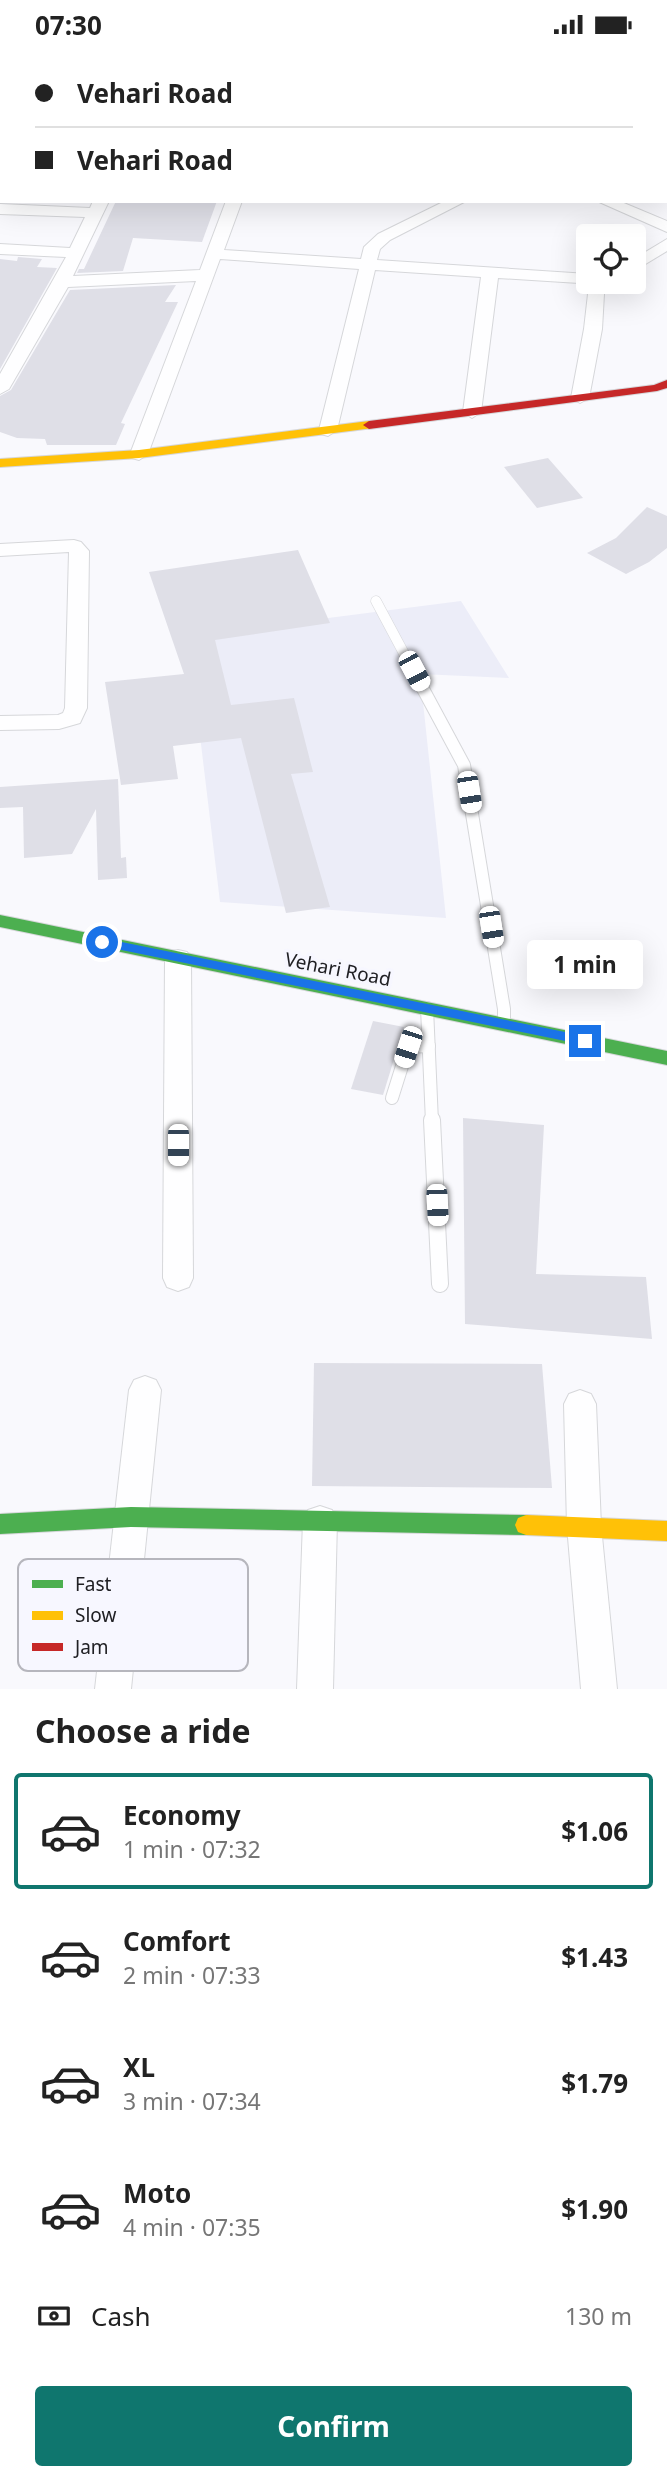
<!DOCTYPE html>
<html lang="en">
<head>
<meta charset="utf-8">
<style>
	:root { --surface:#fff; --page:#f2f2f2; --text:#222; --muted:#767676; --line:#e0e0e0; --accent:#0f766e }
	body { margin:0; font-family:"Noto Sans",sans-serif; background:var(--page); color:var(--text); height:100vh; display:flex; flex-direction:column; font-size:26px; white-space:nowrap }
	* { box-sizing:border-box; margin:0 }
	p { font-size:23px; color:var(--muted) }
	.icon { flex:none; width:38px; height:38px; fill:none; stroke:currentColor; stroke-width:2; stroke-linecap:round; stroke-linejoin:round }
	.map { position:relative; height:1640px; overflow:hidden }
	.sheet { display:flex; flex-direction:column; background:var(--surface); flex:1 }
	.sheet>* { flex:none }
	.top-card { position:absolute; left:0px; top:0px; width:668px; height:154px; box-shadow:0 7px 28px #0002; display:grid; align-content:center; height:154px; padding:0 35px; background:var(--surface) }
	.tools { position:absolute; left:576px; top:175px; display:grid; gap:14px }
	.tools a { display:grid; place-items:center; width:70px; height:70px; border-radius:7px; background:var(--surface); box-shadow:0 7px 28px #0002; font-size:35px }
	.end { position:absolute; width:32px; height:32px; margin:-16px; border:9px solid #1a73e8; background:#fff; box-shadow:0 0 0 4px #fff }
	.from { border-radius:50% }
	.bubble { position:absolute; height:49px; border-radius:7px; background:var(--surface); box-shadow:0 7px 28px #0002; font-size:23px; font-weight:700; line-height:49px; text-align:center }
	.car { position:absolute; width:21px; height:42px; margin:-21px -10px; border-radius:9px; box-shadow:0 0 5px 2px #0007; background:linear-gradient(#fff 24%,#345 0 40%,#fff 0 76%,#345 0 86%,#fff 0) }
	.top-card b { display:flex; align-items:center; gap:24px; height:66px; font-size:26px }
	.top-card b+b { border-top:2px solid var(--line) }
	.top-card i { width:18px; height:18px; background:var(--text) }
	ul { padding:0; list-style:none }
	li { display:flex; align-items:center; gap:21px; height:116px; margin:0 14px 10px; padding:0 21px; border:4px solid transparent; border-radius:7px }
	li div { flex:1 }
	li b { display:block; font-size:26px }
	li em { font-style:normal; font-weight:700 }
	li.on { border-color:var(--accent) }
	li>.icon { width:63px; height:63px; stroke-width:1.5 }
	h2 { padding:0 35px; font-size:32px; line-height:84px }
	.pay { display:flex; align-items:center; gap:18px; height:77px; padding:0 35px; font-size:26px }
	.pay p { margin-inline-start:auto }
	.button { display:flex; gap:14px; margin-top:auto; padding:14px 35px }
	.button a { flex:1; height:80px; border-radius:7px; background:var(--accent); color:#fff; font-size:28px; font-weight:700; line-height:80px; text-align:center }
	.status { display:flex; justify-content:space-between; align-items:center; height:49px; padding:0 35px; background:var(--surface); direction:ltr }
	.status svg { height:19px; fill:currentColor }
	.map>svg:first-child { display:block }
	.built { fill:#ecedf8 }
	.building { fill:#dfdfe7 }
	.lines { fill:none; stroke-linecap:round; stroke-linejoin:round }
	.lane-far2-casing { stroke:#d6d7da; stroke-width:11 }
	.lane-far1-casing { stroke:#d6d7da; stroke-width:14 }
	.lane-casing { stroke:#d6d7da; stroke-width:18 }
	.street-casing { stroke:#d6d7da; stroke-width:2 }
	.fast-casing { stroke:#d6d7da; stroke-width:2 }
	.slow-casing { stroke:#d6d7da; stroke-width:2 }
	.jam-casing { stroke:#d6d7da; stroke-width:2 }
	.lane-far2 { stroke:#fefeff; stroke-width:10 }
	.lane-far1 { stroke:#fefeff; stroke-width:12 }
	.lane { stroke:#fefeff; stroke-width:16 }
	.street { fill:#fefeff; fill-rule:evenodd }
	.fast { fill:#4caf50; fill-rule:evenodd }
	.slow { fill:#ffc107; fill-rule:evenodd }
	.jam { fill:#c62828; fill-rule:evenodd }
	.route { fill:#1a73e8 }
	.labels { text-anchor:middle; dominant-baseline:central; stroke-width:7; stroke-linejoin:round; paint-order:stroke }
	.street-label { font-size:19px; fill:#202024; stroke:#f7f7ff }
	.key { fill:#f7f7ff; stroke:#b6b6bd; stroke-width:2 }
	.key-label { font-size:19px; fill:#202024 }
</style>
</head>
<body>
<div class="status"><b>07:30</b><svg viewBox="0 0 49 12"><path d="M0 12V9h3v3zM5 12V6h3v6zM10 12V3h3v9zM15 12V0h3v12zM26 1h20v11H26zM47 4h2v5h-2z"/></svg></div>
<div class="map">
<svg width="667" height="1640" viewBox="0 0 667 1640">
	<rect width="100%" height="100%" fill="#f9f9fd"/>
	<!-- built -->
	<polygon class="built" points="461,552 509,629 420,625 446,869 220,853 188,587"/>
	<!-- building -->
	<g class="building">
		<polygon points="116,152 217,152 202,193 133,189 123,222 77,224 79,220 84,220"/>
		<polygon points="18,208 42,210 37,218 57,219 0,320 0,210 17,212"/>
		<polygon points="176,236 165,253 178,253 121,374 125,375 116,396 47,396 45,390 17,389 0,383 0,347 11,341 70,241"/>
		<polygon points="548,409 583,449 537,459 504,418"/>
		<polygon points="647,458 667,467 667,499 649,513 626,525 587,504 616,489"/>
		<polygon points="298,501 330,574 215,591 231,656 294,649 313,723 291,725 330,858 286,864 241,689 173,697 178,730 121,736 105,633 184,625 149,523"/>
		<polygon points="118,730 121,809 126,808 127,829 98,831 96,760 72,805 24,809 23,758 0,759 0,738"/>
		<polygon points="373,972 404,978 383,1046 351,1040"/>
		<polygon points="463,1069 544,1076 536,1225 646,1228 652,1290 465,1275"/>
		<polygon points="314,1314 542,1315 552,1439 312,1437"/>
	</g>
	<g class="lines">
		<defs>
			<polyline id="lane-far2" points="376,552 416,627"/>
			<g id="lane-far1">
				<polyline points="415,625 464,716 504,960 504,974"/>
				<polyline points="427,959 432,1073"/>
				<polyline points="392,1049 408,998 429,997"/>
			</g>
			<polyline id="lane" points="432,1071 440,1235"/>
			<g id="street">
				<polygon points="0,0 6,0 8,2 2,2 0,7"/>
				<rect x="166" y="0" width="14" height="2"/>
				<polygon points="284,0 298,0 283,2"/>
				<polygon points="461,0 476,0 478,2 462,2"/>
				<polygon points="93,152 109,152 73,227 200,221 226,152 242,152 224,201 361,210 364,198 378,185 445,152 466,152 390,191 380,200 377,211 588,225 588,233 595,233 604,245 602,280 589,349 580,354 571,349 584,280 588,245 579,234 498,229 481,363 472,369 463,363 481,228 375,221 337,381 328,387 321,385 319,381 359,220 220,210 148,405 139,411 132,409 130,405 196,232 68,238 9,340 0,345 0,325 66,208 0,205 0,195 70,199 85,168 0,165 0,155 90,159"/>
				<polygon points="597,152 619,152 667,172 667,183"/>
				<polygon points="667,190 667,202 634,222 634,210"/>
				<polygon points="74,491 81,493 89,502 87,659 80,674 59,680 0,681 0,667 58,666 63,664 65,659 69,503 0,507 0,495"/>
				<polygon points="178,901 187,903 191,910 193,1229 189,1238 178,1242 167,1238 163,1229 165,910 169,903"/>
				<polygon points="145,1327 156,1331 161,1341 131,1640 95,1640 129,1341 134,1331"/>
				<polygon points="580,1341 591,1345 596,1355 601,1477 617,1640 581,1640 567,1477 564,1355 569,1345"/>
				<polygon points="320,1457 332,1461 337,1472 333,1640 297,1640 303,1472 308,1461"/>
			</g>
			<g id="fast">
				<polygon points="0,866 667,1002 667,1016 0,878"/>
				<polygon points="131,1458 526,1466 534,1469 537,1476 534,1483 526,1486 131,1478 0,1485 0,1465"/>
			</g>
			<g id="slow">
				<polygon points="369,372 373,373 373,379 139,409 0,418 0,410 139,401"/>
				<polygon points="526,1466 667,1472 667,1492 526,1486 518,1483 515,1476 518,1469"/>
			</g>
			<polygon id="jam" points="667,331 667,339 657,342 369,380 363,376 369,372 654,336"/>
		</defs>
		<!-- lane-far2 casing -->
		<use href="#lane-far2" class="lane-far2-casing"/>
		<!-- lane-far1 casing -->
		<use href="#lane-far1" class="lane-far1-casing"/>
		<!-- lane casing -->
		<use href="#lane" class="lane-casing"/>
		<!-- street casing -->
		<use href="#street" class="street-casing"/>
		<!-- fast casing -->
		<use href="#fast" class="fast-casing"/>
		<!-- slow casing -->
		<use href="#slow" class="slow-casing"/>
		<!-- jam casing -->
		<use href="#jam" class="jam-casing"/>
		<!-- lane-far2 -->
		<use href="#lane-far2" class="lane-far2"/>
		<!-- lane-far1 -->
		<use href="#lane-far1" class="lane-far1"/>
		<!-- lane -->
		<use href="#lane" class="lane"/>
		<!-- street -->
		<use href="#street" class="street"/>
		<!-- fast -->
		<use href="#fast" class="fast"/>
		<!-- slow -->
		<use href="#slow" class="slow"/>
		<!-- jam -->
		<use href="#jam" class="jam"/>
	</g>
	<!-- route -->
	<polygon class="route" points="102,889 585,987 592,992 585,996 97,896 97,890"/>
	<g class="labels">
		<!-- street labels -->
		<g class="street-label">
			<text transform="translate(338 920) rotate(11)">Vehari Road</text>
		</g>
	</g>
	<!-- legend -->
	<rect x="18" y="1510" width="230" height="112" rx="10" class="key"/>
	<rect x="32" y="1531" width="31" height="8" fill="#4caf50"/>
	<rect x="32" y="1562" width="31" height="9" fill="#ffc107"/>
	<rect x="32" y="1594" width="31" height="8" fill="#c62828"/>
	<g class="key-label">
		<text x="75" y="1542">Fast</text>
		<text x="75" y="1573">Slow</text>
		<text x="75" y="1605">Jam</text>
	</g>
</svg>
<div class="tools">
<a><svg class="icon" aria-label="locate" viewBox="0 0 24 24"><circle cx="12" cy="12" r="6"/><path d="M12 2v4M12 18v4M2 12h4M18 12h4"/></svg></a>
</div>
<i class="end from" style="left:102px;top:893px"></i>
<i class="end" style="left:585px;top:992px"></i>
<div class="bubble" style="left:527px;top:891px;width:116px">1 min</div>
<i class="car" style="left:414px;top:622px;rotate:152deg"></i>
<i class="car" style="left:469px;top:743px;rotate:171deg"></i>
<i class="car" style="left:491px;top:878px;rotate:171deg"></i>
<i class="car" style="left:408px;top:998px;rotate:198deg"></i>
<i class="car" style="left:178px;top:1096px;rotate:180deg"></i>
<i class="car" style="left:437px;top:1156px;rotate:177deg"></i>
<div class="top-card">
<b><i class="from"></i>Vehari Road</b>
<b><i></i>Vehari Road</b>
</div>
</div>
<section class="sheet">
<h2>Choose a ride</h2>
<ul>
<li class="on"><svg class="icon" aria-label="car" viewBox="0 0 24 24"><path d="M5 17H2v-5l4-1 3-4h7l3 4 3 1v5h-3M9 17h6M6 11h13"/><circle cx="7" cy="17" r="2"/><circle cx="17" cy="17" r="2"/></svg><div><b>Economy</b><p>1 min · 07:32</p></div><em>$1.06</em></li>
<li><svg class="icon" aria-label="car" viewBox="0 0 24 24"><path d="M5 17H2v-5l4-1 3-4h7l3 4 3 1v5h-3M9 17h6M6 11h13"/><circle cx="7" cy="17" r="2"/><circle cx="17" cy="17" r="2"/></svg><div><b>Comfort</b><p>2 min · 07:33</p></div><em>$1.43</em></li>
<li><svg class="icon" aria-label="car" viewBox="0 0 24 24"><path d="M5 17H2v-5l4-1 3-4h7l3 4 3 1v5h-3M9 17h6M6 11h13"/><circle cx="7" cy="17" r="2"/><circle cx="17" cy="17" r="2"/></svg><div><b>XL</b><p>3 min · 07:34</p></div><em>$1.79</em></li>
<li><svg class="icon" aria-label="car" viewBox="0 0 24 24"><path d="M5 17H2v-5l4-1 3-4h7l3 4 3 1v5h-3M9 17h6M6 11h13"/><circle cx="7" cy="17" r="2"/><circle cx="17" cy="17" r="2"/></svg><div><b>Moto</b><p>4 min · 07:35</p></div><em>$1.90</em></li>
</ul>
<div class="pay"><svg class="icon" aria-label="cash" viewBox="0 0 24 24"><path d="M3 7h18v10H3z"/><circle cx="12" cy="12" r="2"/></svg>Cash<p>130 m</p></div>
<div class="button"><a>Confirm</a></div>
</section>
</body>
</html>
